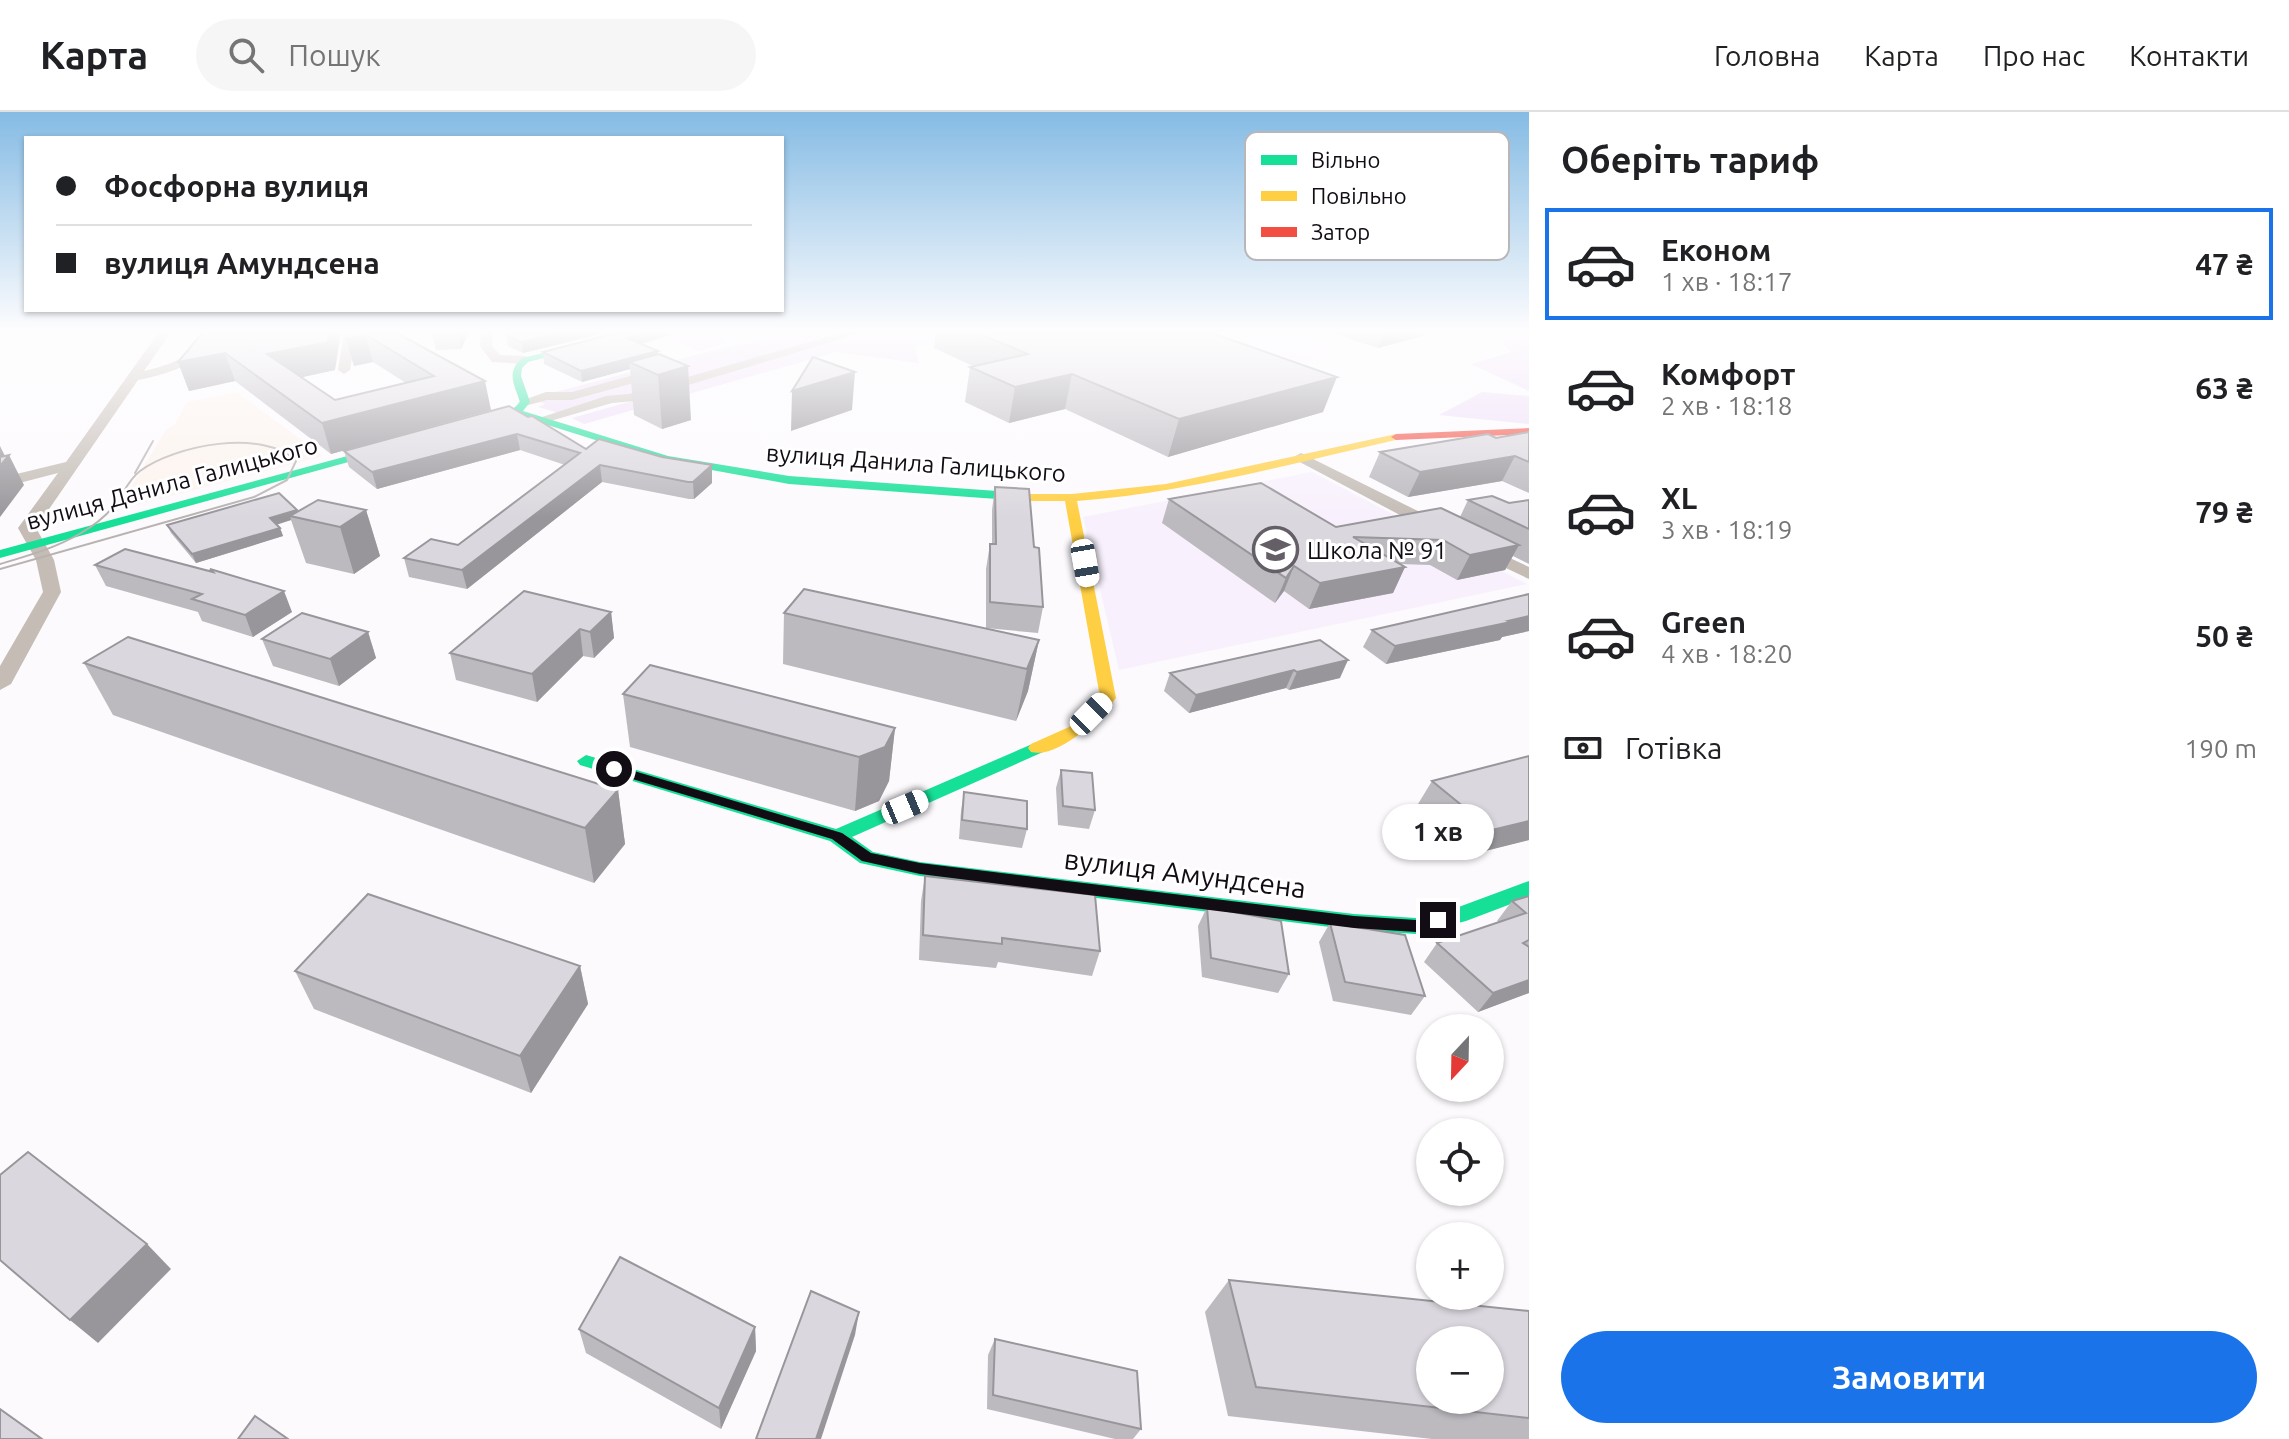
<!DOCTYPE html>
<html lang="uk">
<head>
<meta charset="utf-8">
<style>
	:root { --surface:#fff; --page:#f6f6f6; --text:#202124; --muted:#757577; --line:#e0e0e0; --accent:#1a73e8 }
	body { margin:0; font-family:Ubuntu,sans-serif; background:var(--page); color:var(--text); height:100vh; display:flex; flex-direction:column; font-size:30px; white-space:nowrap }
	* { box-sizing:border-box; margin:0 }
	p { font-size:26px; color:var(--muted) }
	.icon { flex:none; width:44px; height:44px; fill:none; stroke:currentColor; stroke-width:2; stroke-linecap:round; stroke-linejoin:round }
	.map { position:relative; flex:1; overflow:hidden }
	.panel { display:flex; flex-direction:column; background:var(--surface); width:760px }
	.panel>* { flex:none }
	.guide { position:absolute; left:24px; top:24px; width:760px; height:176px; border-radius:0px; box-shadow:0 2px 6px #0004; display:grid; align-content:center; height:176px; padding:0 32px; background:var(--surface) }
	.needle { width:52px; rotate:202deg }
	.buttons { position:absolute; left:1416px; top:902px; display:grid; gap:16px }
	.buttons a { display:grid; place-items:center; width:88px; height:88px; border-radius:50%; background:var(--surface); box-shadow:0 2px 6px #0004; font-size:40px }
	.end { position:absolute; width:36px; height:36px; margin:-18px; border:10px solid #120c15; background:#fff; box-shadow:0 0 0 4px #fff }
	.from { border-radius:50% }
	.bubble { position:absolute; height:56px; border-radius:28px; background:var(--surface); box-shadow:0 2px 6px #0004; font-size:26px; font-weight:600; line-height:56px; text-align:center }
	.car { position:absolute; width:24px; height:48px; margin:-24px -12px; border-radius:10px; box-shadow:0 0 6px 2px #0007; background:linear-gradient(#fff 24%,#345 0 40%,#fff 0 76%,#345 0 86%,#fff 0) }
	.guide b { display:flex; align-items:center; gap:28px; height:76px; font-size:30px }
	.guide b+b { border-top:2px solid var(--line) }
	.guide i { width:20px; height:20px; background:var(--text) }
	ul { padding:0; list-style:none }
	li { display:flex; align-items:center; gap:24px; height:112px; margin:0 16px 12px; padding:0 16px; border:4px solid transparent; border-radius:0px }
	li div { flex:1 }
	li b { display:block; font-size:30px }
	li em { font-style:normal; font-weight:600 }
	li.current { border-color:var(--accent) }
	li>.icon { width:72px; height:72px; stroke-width:1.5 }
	h2 { padding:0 32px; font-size:36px; line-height:96px }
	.pay { display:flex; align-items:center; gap:20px; height:88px; padding:0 32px; font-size:30px }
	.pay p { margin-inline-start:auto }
	.button { display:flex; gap:16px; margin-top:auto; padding:16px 32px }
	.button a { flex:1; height:92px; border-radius:48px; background:var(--accent); color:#fff; font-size:32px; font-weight:600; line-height:92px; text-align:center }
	header { display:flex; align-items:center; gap:48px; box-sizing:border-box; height:112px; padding:0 40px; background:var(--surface); border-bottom:2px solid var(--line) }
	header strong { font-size:38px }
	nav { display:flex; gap:44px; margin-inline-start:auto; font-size:28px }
	.search { width:560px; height:72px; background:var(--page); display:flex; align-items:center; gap:20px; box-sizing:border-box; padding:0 28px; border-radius:44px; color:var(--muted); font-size:30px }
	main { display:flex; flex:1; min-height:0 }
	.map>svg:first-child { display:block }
	.commercial { fill:#fcf3ed }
	.built { fill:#f8f1fd }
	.green { fill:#edddf8 }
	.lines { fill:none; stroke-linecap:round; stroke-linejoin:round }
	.street { fill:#c4bcb5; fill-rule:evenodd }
	.fast { fill:#16e098; fill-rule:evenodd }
	.slow { fill:#ffcf43; fill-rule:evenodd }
	.jam { fill:#f24e42; fill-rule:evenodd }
	.tram { stroke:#b8b3b1; stroke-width:2 }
	.wall { fill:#bcb9bf }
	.shaded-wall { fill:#99969b }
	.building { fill:#dbd7de; stroke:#99969b; stroke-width:2; fill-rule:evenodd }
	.route { fill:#120c15 }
	.labels { text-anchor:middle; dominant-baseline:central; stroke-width:6; stroke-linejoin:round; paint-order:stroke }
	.far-street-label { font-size:24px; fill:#120c15; stroke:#fff }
	.far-poi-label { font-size:24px; fill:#120c15; stroke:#fff; text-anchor:start }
	.street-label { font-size:28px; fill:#120c15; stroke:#fff }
	.key { fill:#fff; stroke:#b8b6b9; stroke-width:2 }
	.key-label { font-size:22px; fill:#120c15 }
</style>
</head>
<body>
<header>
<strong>Карта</strong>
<div class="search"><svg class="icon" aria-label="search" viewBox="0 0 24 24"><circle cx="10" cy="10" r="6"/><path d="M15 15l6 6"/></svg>Пошук</div>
<nav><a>Головна</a><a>Карта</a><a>Про нас</a><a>Контакти</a></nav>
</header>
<main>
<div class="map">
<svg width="1529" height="1327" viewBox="0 0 1529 1327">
	<rect width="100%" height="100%" fill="#fcfafd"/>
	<!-- commercial -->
	<polygon class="commercial" points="237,280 323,344 117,398 166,318 175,312 187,290"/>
	<!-- built -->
	<g class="built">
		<polygon points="1133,220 1305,220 1341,242 1252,262"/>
		<polygon points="1312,360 1527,472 1119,558 1083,405"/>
	</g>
	<!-- green -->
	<g class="green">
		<polygon points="683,220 708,220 733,229 699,239 664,226"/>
		<polygon points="783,220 986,220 915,235 919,251 836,240 584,312 572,306 632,289 630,286 558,301 538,295 545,292 533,286"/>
		<polygon points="1491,220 1529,220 1529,279 1471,252 1511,240"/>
		<polygon points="1482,280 1529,284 1529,312 1439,303"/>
	</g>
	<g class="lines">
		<!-- street -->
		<g class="street">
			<path d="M 159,220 L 171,220 L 144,259 C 171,253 196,243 213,220 L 225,220 C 204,250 173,261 138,268 L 36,416 L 54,448 L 61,480 L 11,572 L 0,578 L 0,554 L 43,480 L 36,448 L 18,416 L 58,361 L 0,376 L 0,366 L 66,350 Z"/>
			<polygon points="344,220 356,220 350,258 344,262 338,258"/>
			<polygon points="481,220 493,220 492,234 500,243 525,244 531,248 525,252 492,250 480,234"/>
			<polygon points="844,220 864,220 635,289 612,291 540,312 533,308 606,284 629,282"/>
			<polygon points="662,255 668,259 666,262 572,288 547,288 525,294 518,290 546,280 572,280"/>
			<polygon points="1301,341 1444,412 1447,416 1438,421 1432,420 1296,348 1294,345"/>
			<polygon points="1482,433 1529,455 1529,467 1476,442 1473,438 1476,434"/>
		</g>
		<!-- fast -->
		<g class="fast">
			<path d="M 632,220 L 648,220 L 528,250 L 522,256 L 521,264 L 530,290 L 523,299 L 668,344 L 789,364 L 1025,381 L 1031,385 L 1025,389 L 789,372 L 662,349 L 516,303 L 483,313 L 478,310 L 512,298 L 520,290 C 514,272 506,260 522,246 Z"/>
			<polygon points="388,333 392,334 392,338 0,446 0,438"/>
			<polygon points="1037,630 1043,632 1046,636 1043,640 852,725 873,740 920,750 1354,802 1416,806 1456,796 1529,769 1529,785 1466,809 1416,822 1354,818 920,764 860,751 830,729 580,653 577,649 586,643 836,717"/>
		</g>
		<!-- slow -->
		<path class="slow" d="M 1396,322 L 1400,323 L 1400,327 C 1294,351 1186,381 1077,389 L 1116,586 C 1100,606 1059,647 1031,640 L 1028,636 L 1031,632 L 1069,615 L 1100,585 L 1065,389 L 1025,389 L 1019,385 L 1021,382 L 1072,382 L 1166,372 Z"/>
		<!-- jam -->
		<polygon class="jam" points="1529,316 1529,322 1396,328 1391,325 1396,322"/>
		<!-- tram -->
		<g class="tram">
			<polyline points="135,361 153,329"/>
			<path d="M 0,452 C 27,444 56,436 81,421 C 93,414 105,405 114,394 C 123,383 128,368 140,359 C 175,333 263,316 296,349 L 287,368 L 254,385 L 0,457"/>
		</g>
	</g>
	<!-- wall -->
	<g class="wall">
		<polygon points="203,220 335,258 301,265 335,288 406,271 373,250 354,254 346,227 348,220 395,220 491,298 331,342 235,269 189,279 178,250"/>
		<polygon points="432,220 469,220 461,237 436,238"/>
		<polygon points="609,220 523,241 508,234 506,223"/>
		<polygon points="620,220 680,220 642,232 658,239 658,242 691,308 662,317 634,303 630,257 582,270 544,252 543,240"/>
		<polygon points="936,220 1209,220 1323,300 1168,345 1065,297 1009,311 965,290 970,255 973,254 934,236"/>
		<polygon points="1328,220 1424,220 1422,224 1378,236"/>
		<polygon points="509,294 586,337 662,345 712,353 712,371 694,387 689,387 602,370 467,477 409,465 404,446 458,433 565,353 520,338 377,377 349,355 344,339"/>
		<polygon points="1529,320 1529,381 1502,369 1408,385 1369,365 1380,340 1496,326"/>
		<polygon points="995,375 1034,435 1043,495 1038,521 986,516 986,457 990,432 992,432 992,398"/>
		<polygon points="1169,387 1336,415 1460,405 1468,388 1509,391 1529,388 1529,452 1513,444 1505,458 1457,468 1430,453 1400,452 1405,455 1393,481 1309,497 1284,479 1275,491 1162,411"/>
		<polygon points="297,398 297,400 366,398 380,444 354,462 306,451 291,408 277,412 280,416 283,424 196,451 171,421 167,413"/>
		<polygon points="95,453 211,460 210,457 292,500 253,525 202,509 198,500 106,474"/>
		<polygon points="1529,482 1529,519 1502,525 1500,528 1386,552 1363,535 1372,518"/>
		<polygon points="611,500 614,526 594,546 583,544 537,590 456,568 450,541"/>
		<polygon points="784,501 1039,528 1028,579 1016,609 783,552"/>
		<polygon points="368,520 376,546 339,574 273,554 262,527"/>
		<polygon points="1320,528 1340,566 1289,578 1286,576 1189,601 1164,579 1170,561"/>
		<polygon points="84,551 618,678 625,732 594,771 113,603"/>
		<polygon points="623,582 895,616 889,669 879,689 855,699 630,635"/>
		<polygon points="1061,658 1095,698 1089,717 1058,713 1056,676"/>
		<polygon points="1432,669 1529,728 1477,741 1418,692"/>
		<polygon points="964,680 1027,717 1022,736 959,727 961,699"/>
		<polygon points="925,764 1100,839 1092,864 998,850 996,856 919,848 921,789"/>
		<polygon points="1529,784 1529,881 1478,900 1424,850 1437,831 1499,810 1497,809 1512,789"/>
		<polygon points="1207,795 1289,862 1278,881 1202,865 1198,814"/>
		<polygon points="1330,811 1425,884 1411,903 1333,889 1319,830"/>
		<polygon points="580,854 588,892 531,981 314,897 295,859"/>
		<polygon points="1229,1168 1529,1199 1529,1327 1432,1327 1228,1304 1205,1200"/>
		<polygon points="755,1215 756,1239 721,1317 586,1241 579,1217"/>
		<polygon points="995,1227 1141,1317 1133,1327 1115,1327 987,1297 988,1243"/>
	</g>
	<!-- shaded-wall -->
	<g class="shaded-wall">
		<polygon points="329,220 341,220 335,258 276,271 267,242"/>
		<polygon points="458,220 469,220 461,237"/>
		<polygon points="563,220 609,220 523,241 521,230"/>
		<polygon points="644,220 680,220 628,236 627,226"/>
		<polygon points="1384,220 1424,220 1422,224 1378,236"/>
		<polygon points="366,223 373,250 354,254 346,227"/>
		<polygon points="658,239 658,250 629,250 630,257 582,270 581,259"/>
		<polygon points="225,241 235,269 189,279 178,250"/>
		<polygon points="688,254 691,308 662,317 658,263"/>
		<polygon points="855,260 852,298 791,319 792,279"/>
		<polygon points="1072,262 1065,297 1009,311 1015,275"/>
		<polygon points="1337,265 1323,300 1168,345 1179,307"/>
		<polygon points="485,269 491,298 331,342 322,311"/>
		<polygon points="517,322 520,338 377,377 372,360"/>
		<polygon points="0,334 6,346 9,343 24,373 0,405"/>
		<polygon points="1515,344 1502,369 1408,385 1420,360"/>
		<polygon points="600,353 602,370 467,477 462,458"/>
		<polygon points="712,353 712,371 694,387 693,370"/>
		<polygon points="297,398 299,406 290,404 291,408 273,414 270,406"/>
		<polygon points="366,398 380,444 354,462 340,415"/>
		<polygon points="280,416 283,424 196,451 192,442"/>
		<polygon points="1519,433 1505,458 1457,468 1470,443"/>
		<polygon points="1294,454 1284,479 1275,491 1286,466"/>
		<polygon points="1405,455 1393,481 1309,497 1320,471"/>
		<polygon points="284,479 292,500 253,525 245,503"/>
		<polygon points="611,500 614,526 594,546 590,520"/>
		<polygon points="1529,504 1529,519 1502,525 1500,528 1386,552 1395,534"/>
		<polygon points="580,517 583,544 537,590 532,562"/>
		<polygon points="368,520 376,546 339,574 330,547"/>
		<polygon points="1039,528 1028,579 1016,609 1027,557"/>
		<polygon points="1348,548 1340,566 1289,578 1297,560"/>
		<polygon points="1294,558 1286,576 1189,601 1196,583"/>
		<polygon points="895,616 889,669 879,689 855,699 859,645"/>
		<polygon points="618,678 625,732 594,771 585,716"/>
		<polygon points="1529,709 1529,728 1477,741 1492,718"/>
		<polygon points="580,854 588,892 531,981 520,944"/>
		<polygon points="1529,868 1529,881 1478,900 1493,881"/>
		<polygon points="147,1132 171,1157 98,1231 70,1208"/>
		<polygon points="859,1200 855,1223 821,1327 816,1327"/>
		<polygon points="755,1215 756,1239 721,1317 719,1296"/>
	</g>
	<!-- building -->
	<g class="building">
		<polygon points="203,220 329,220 328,230 267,242 335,288 434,264 366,223 346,227 348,220 395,220 485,269 322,311 225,241 178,250"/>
		<polygon points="507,220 563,220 521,230 506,223"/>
		<polygon points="620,220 644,220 627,226 658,239 581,259 543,240"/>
		<polygon points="975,220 1209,220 1337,265 1179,307 1072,262 1015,275 970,255 1028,242"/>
		<polygon points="659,242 688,254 658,263 629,250"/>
		<polygon points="813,245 855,260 792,279"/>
		<polygon points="509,294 528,305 532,304 586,337 599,327 662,345 712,353 693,370 688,370 600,353 462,458 404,446 431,427 458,433 580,341 517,322 372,360 344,339"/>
		<polygon points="1529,320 1529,350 1515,344 1420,360 1380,340 1488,322 1496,326"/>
		<polygon points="9,343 0,354 0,345"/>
		<polygon points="1261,371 1336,415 1441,396 1519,433 1470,443 1443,428 1353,425 1405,455 1320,471 1294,454 1286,466 1169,387"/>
		<polygon points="995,375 1029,377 1034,435 1039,436 1043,495 990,490 990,432 996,432"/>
		<polygon points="279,381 297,398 270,406 280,416 192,442 167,413"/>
		<polygon points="1492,384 1509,391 1529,388 1529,417 1468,388"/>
		<polygon points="318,388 366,398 340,415 290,404"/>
		<polygon points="125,437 213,460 210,457 284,479 245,503 192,487 202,482 95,453"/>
		<polygon points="804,477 1039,528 1027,557 784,501"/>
		<polygon points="524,479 611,500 590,520 580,517 532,562 450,541"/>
		<polygon points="1529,482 1529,504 1508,509 1511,510 1395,534 1372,518"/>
		<polygon points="302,501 368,520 330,547 262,527"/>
		<polygon points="128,525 618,678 585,716 84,551"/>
		<polygon points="1320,528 1348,548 1297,560 1294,558 1196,583 1170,561"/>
		<polygon points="650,553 895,616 885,635 859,645 623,582"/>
		<polygon points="1529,644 1529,709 1492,718 1432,669"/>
		<polygon points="1061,658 1092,661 1095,698 1063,694"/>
		<polygon points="964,680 1027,689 1027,717 962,708"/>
		<polygon points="925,764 1095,783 1100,839 1002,826 1002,832 923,823"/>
		<polygon points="368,782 580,854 520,944 295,859"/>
		<polygon points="1529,784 1529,828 1523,831 1529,835 1529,868 1493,881 1437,831 1526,801 1512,789"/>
		<polygon points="1207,795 1281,809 1289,862 1211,846"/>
		<polygon points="1330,811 1405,823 1425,884 1345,870"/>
		<polygon points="28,1040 147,1132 70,1208 0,1148 0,1063"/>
		<polygon points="620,1145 755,1215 719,1296 579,1217"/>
		<path d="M 1229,1168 L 1529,1199 L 1529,1306 L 1256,1275 ZM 1430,1228 L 1490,1228 L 1490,1288 L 1430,1288 Z"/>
		<polygon points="811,1179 859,1200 816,1327 756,1327"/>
		<polygon points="995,1227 1137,1259 1141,1317 993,1283"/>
		<polygon points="0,1297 42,1327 0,1327"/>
		<polygon points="255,1304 288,1327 238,1327"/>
	</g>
	<!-- sky -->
	<linearGradient id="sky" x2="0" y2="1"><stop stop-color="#85bbe4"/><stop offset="0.54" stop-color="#fefdfe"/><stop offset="1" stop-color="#fefdfe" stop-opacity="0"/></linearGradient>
	<rect width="1529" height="406" fill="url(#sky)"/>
	<!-- route -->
	<polygon class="route" points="614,653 842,721 871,741 920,751 1354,804 1416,808 1438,802 1445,808 1443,812 1416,820 1354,816 920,762 862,749 832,727 609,660 607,657"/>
	<!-- icons -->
	<defs>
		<symbol id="school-ring" viewBox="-11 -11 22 22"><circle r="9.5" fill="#fff" stroke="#645f66" stroke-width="1.5"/><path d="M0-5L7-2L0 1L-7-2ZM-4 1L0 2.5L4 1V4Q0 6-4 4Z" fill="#645f66"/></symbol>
	</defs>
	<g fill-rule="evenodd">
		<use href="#school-ring" x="1250" y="412" width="51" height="51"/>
	</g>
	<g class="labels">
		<!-- far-street labels -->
		<g class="far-street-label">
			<text transform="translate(916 351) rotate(4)">вулиця Данила Галицького</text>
			<text transform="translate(172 371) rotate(-15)">вулиця Данила Галицького</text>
		</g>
		<!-- far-poi labels -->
		<g class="far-poi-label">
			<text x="1307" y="438">Школа № 91</text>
		</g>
		<!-- street labels -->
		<g class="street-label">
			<text transform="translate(1185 761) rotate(7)">вулиця Амундсена</text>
		</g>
	</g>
	<!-- legend -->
	<rect x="1245" y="20" width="264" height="128" rx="12" class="key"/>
	<rect x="1261" y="43" width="36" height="10" fill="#16e098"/>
	<rect x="1261" y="79" width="36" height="10" fill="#ffcf43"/>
	<rect x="1261" y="115" width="36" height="10" fill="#f24e42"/>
	<g class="key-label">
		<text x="1311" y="56">Вільно</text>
		<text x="1311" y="92">Повільно</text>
		<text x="1311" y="128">Затор</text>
	</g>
</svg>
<div class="buttons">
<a><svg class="needle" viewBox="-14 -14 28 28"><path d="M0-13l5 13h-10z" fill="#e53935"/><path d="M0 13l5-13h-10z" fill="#757577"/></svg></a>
<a><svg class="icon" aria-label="locate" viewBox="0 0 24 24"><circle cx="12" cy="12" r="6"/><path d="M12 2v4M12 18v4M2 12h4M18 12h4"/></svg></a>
<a>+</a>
<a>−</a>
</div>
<i class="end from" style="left:614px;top:657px"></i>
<i class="end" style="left:1438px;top:808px"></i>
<div class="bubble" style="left:1382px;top:692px;width:112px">1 хв</div>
<i class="car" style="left:1085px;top:451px;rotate:170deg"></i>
<i class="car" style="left:1091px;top:602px;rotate:45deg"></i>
<i class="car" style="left:905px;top:695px;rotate:67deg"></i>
<div class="guide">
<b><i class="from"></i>Фосфорна вулиця</b>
<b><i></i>вулиця Амундсена</b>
</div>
</div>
<section class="panel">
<h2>Оберіть тариф</h2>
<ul>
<li class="current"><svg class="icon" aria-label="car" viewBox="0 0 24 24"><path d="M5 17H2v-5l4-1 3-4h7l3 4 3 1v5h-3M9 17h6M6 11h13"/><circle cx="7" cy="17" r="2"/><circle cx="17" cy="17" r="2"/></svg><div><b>Економ</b><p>1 хв · 18:17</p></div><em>47 ₴</em></li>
<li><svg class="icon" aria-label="car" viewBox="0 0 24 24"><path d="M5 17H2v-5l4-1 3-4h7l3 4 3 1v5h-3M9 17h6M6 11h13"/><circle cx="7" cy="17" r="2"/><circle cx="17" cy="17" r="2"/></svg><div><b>Комфорт</b><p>2 хв · 18:18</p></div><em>63 ₴</em></li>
<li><svg class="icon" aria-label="car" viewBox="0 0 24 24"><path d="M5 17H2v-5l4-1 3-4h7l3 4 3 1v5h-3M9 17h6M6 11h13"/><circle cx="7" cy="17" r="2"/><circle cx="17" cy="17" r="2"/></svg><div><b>XL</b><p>3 хв · 18:19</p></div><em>79 ₴</em></li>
<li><svg class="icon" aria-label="car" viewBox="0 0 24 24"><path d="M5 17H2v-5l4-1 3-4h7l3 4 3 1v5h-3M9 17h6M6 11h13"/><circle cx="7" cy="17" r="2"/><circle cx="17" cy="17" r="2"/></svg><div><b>Green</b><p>4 хв · 18:20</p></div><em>50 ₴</em></li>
</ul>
<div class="pay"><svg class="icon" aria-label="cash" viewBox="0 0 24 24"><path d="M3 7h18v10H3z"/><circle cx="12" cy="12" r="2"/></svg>Готівка<p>190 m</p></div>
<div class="button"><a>Замовити</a></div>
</section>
</main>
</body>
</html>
